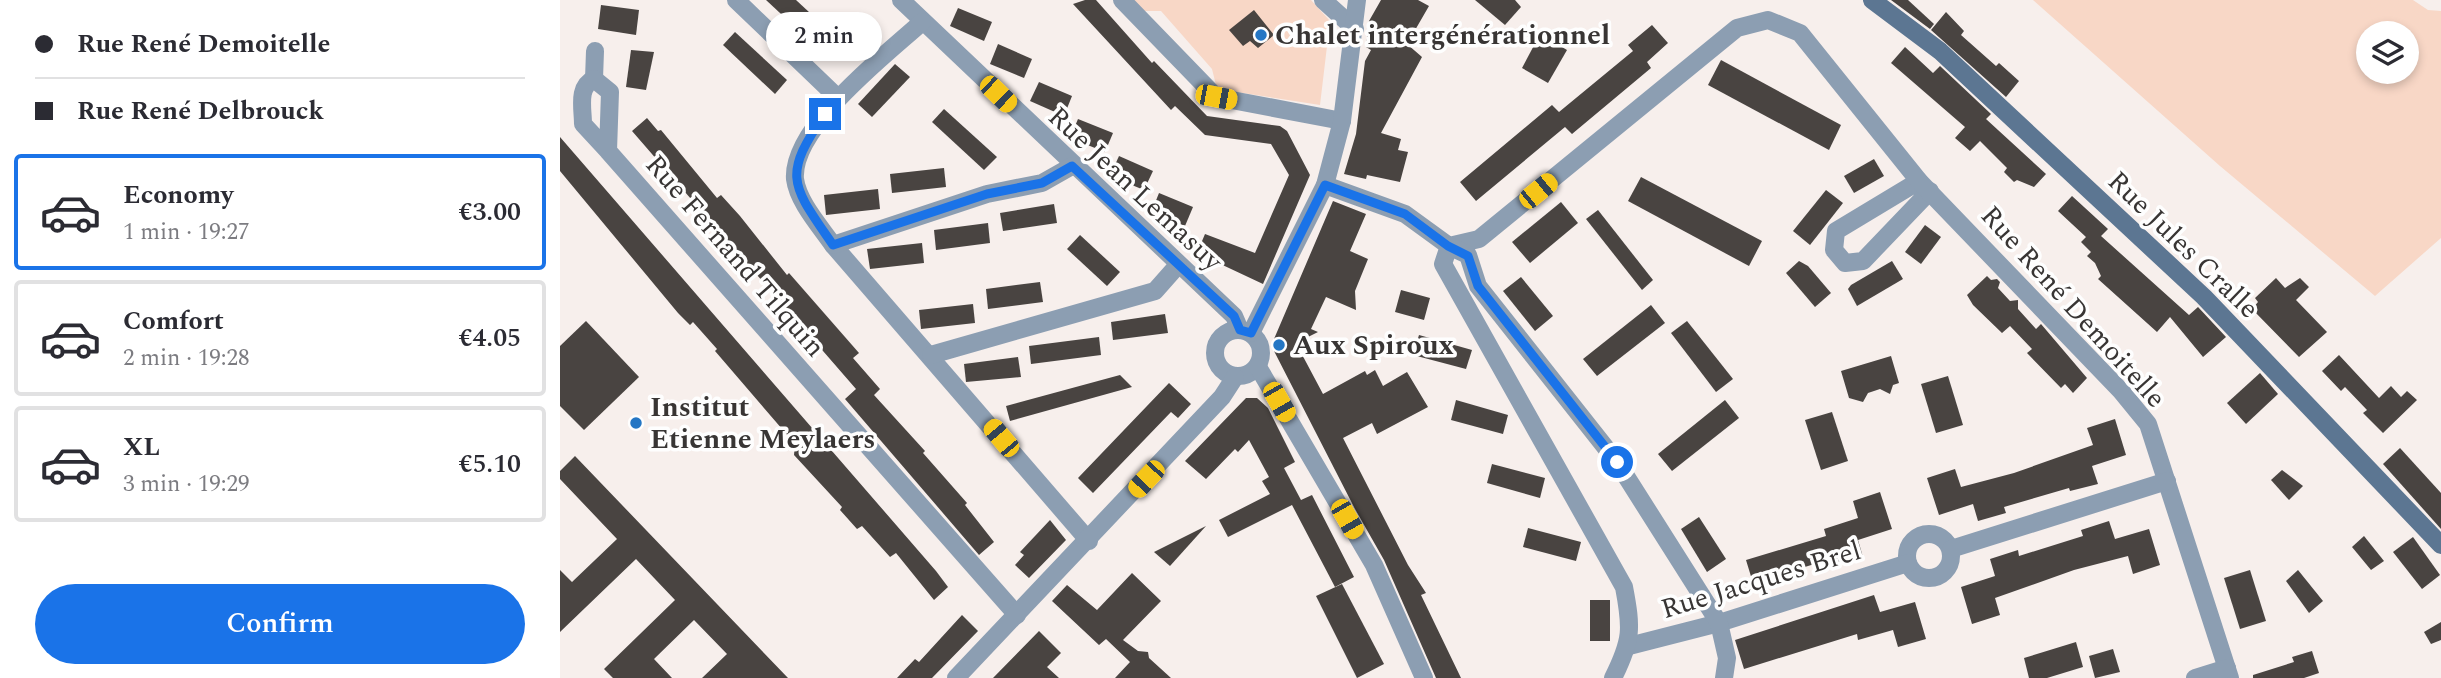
<!DOCTYPE html>
<html lang="en">
<head>
<meta charset="utf-8">
<style>
	:root { --surface:#fff; --page:#f2f2f3; --text:#2b2b33; --muted:#7c7c81; --line:#e1e1e2; --accent:#1a73e8 }
	body { margin:0; font-family:Spectral,serif; background:var(--page); color:var(--text); height:100vh; display:flex; flex-direction:column; font-size:26px; white-space:nowrap }
	* { box-sizing:border-box; margin:0 }
	p { font-size:23px; color:var(--muted) }
	.icon { flex:none; width:38px; height:38px; fill:none; stroke:currentColor; stroke-width:2; stroke-linecap:round; stroke-linejoin:round }
	.map { position:relative; flex:1; overflow:hidden }
	.sheet { display:flex; flex-direction:column; background:var(--surface); width:560px }
	.sheet>* { flex:none }
	.guide { display:grid; align-content:center; height:154px; padding:0 35px; background:var(--surface) }
	.fabs { position:absolute; left:1796px; top:21px; display:grid; gap:14px }
	.fabs a { display:grid; place-items:center; width:63px; height:63px; border-radius:50%; background:var(--surface); box-shadow:0 4px 10px #0003; font-size:35px }
	.end { position:absolute; width:32px; height:32px; margin:-16px; border:9px solid #1a73e8; background:#fff; box-shadow:0 0 0 4px #fff }
	.from { border-radius:50% }
	.bubble { position:absolute; height:49px; border-radius:24px; background:var(--surface); box-shadow:0 4px 10px #0003; font-size:23px; font-weight:600; line-height:49px; text-align:center }
	.car { position:absolute; width:21px; height:42px; margin:-21px -10px; border-radius:9px; box-shadow:0 0 5px 2px #0007; background:linear-gradient(#f5c518 24%,#345 0 40%,#f5c518 0 76%,#345 0 86%,#f5c518 0) }
	.guide b { display:flex; align-items:center; gap:24px; height:66px; font-size:26px }
	.guide b+b { border-top:2px solid var(--line) }
	.guide i { width:18px; height:18px; background:var(--text) }
	ul { padding:0; list-style:none }
	li { display:flex; align-items:center; gap:21px; height:116px; margin:0 14px 10px; padding:0 21px; border:4px solid var(--line); border-radius:7px }
	li div { flex:1 }
	li b { display:block; font-size:26px }
	li em { font-style:normal; font-weight:600 }
	li.current { border-color:var(--accent) }
	li>.icon { width:63px; height:63px; stroke-width:1.5 }
	.primary-button { display:flex; gap:14px; margin-top:auto; padding:14px 35px }
	.primary-button a { flex:1; height:80px; border-radius:42px; background:var(--accent); color:#fff; font-size:28px; font-weight:600; line-height:80px; text-align:center }
	main { display:flex; flex:1; min-height:0 }
	.map>svg:first-child { display:block }
	.green { fill:#f8d7c6; fill-rule:evenodd }
	.building { fill:#494441 }
	.lines { fill:none; stroke-linecap:round; stroke-linejoin:round }
	.street { stroke:#8c9eb2; stroke-width:18 }
	.secondary { stroke:#5c7692; stroke-width:18 }
	.route { stroke:#1a73e8; stroke-width:9 }
	.poi-dot { fill:#2476c4; stroke:#fefefe; stroke-width:2.5 }
	.labels { text-anchor:middle; dominant-baseline:central; stroke-width:7; stroke-linejoin:round; paint-order:stroke }
	.poi-label { font-size:28px; font-weight:bold; fill:#383534; stroke:#fefefe; text-anchor:start }
	.street-label { font-size:28px; fill:#383534; stroke:#fefefe }
</style>
</head>
<body>
<main>
<section class="sheet">
<div class="guide">
<b><i class="from"></i>Rue René Demoitelle</b>
<b><i></i>Rue René Delbrouck</b>
</div>
<ul>
<li class="current"><svg class="icon" aria-label="car" viewBox="0 0 24 24"><path d="M5 17H2v-5l4-1 3-4h7l3 4 3 1v5h-3M9 17h6M6 11h13"/><circle cx="7" cy="17" r="2"/><circle cx="17" cy="17" r="2"/></svg><div><b>Economy</b><p>1 min · 19:27</p></div><em>€3.00</em></li>
<li><svg class="icon" aria-label="car" viewBox="0 0 24 24"><path d="M5 17H2v-5l4-1 3-4h7l3 4 3 1v5h-3M9 17h6M6 11h13"/><circle cx="7" cy="17" r="2"/><circle cx="17" cy="17" r="2"/></svg><div><b>Comfort</b><p>2 min · 19:28</p></div><em>€4.05</em></li>
<li><svg class="icon" aria-label="car" viewBox="0 0 24 24"><path d="M5 17H2v-5l4-1 3-4h7l3 4 3 1v5h-3M9 17h6M6 11h13"/><circle cx="7" cy="17" r="2"/><circle cx="17" cy="17" r="2"/></svg><div><b>XL</b><p>3 min · 19:29</p></div><em>€5.10</em></li>
</ul>
<div class="primary-button"><a>Confirm</a></div>
</section>
<div class="map">
<svg width="1881" height="678" viewBox="0 0 1881 678">
	<rect width="100%" height="100%" fill="#f7efec"/>
	<!-- green -->
	<g class="green">
		<polygon points="571,0 751,0 770,21 760,105 657,89 652,69 601,11 581,11"/>
		<path d="M 1473,0 L 1853,0 L 1868,10 L 1881,11 L 1881,238 L 1815,296 L 1660,166 ZM 1808,33 L 1846,33 L 1846,72 L 1808,72 Z"/>
	</g>
	<!-- building -->
	<g class="building">
		<polygon points="206,0 236,0 277,38 263,53"/>
		<polygon points="525,0 536,0 592,63 594,61 647,116 720,126 727,131 750,175 703,284 637,253 645,234 695,253 729,175 711,144 645,135 615,106 611,110 513,4"/>
		<polygon points="821,0 858,0 869,6 847,44 862,57 821,133 841,139 838,150 848,152 840,182 807,175 806,179 784,174 796,134 805,61 811,50 806,47 809,21"/>
		<polygon points="915,0 955,0 961,7 945,25"/>
		<polygon points="1331,0 1348,0 1374,24 1370,29"/>
		<polygon points="41,5 79,10 76,35 38,29"/>
		<polygon points="398,8 432,22 424,41 390,26"/>
		<polygon points="694,10 714,35 698,48 690,41 683,46 669,30"/>
		<polygon points="1386,12 1404,31 1401,35 1436,66 1439,63 1459,81 1446,97 1371,30"/>
		<polygon points="1092,25 1108,43 1087,62 1091,68 1012,134 1005,127 916,201 900,182 992,105 999,112 1073,51 1068,45"/>
		<polygon points="175,32 227,80 215,94 163,45"/>
		<polygon points="980,34 1007,50 988,83 962,68"/>
		<polygon points="438,44 472,59 464,78 430,64"/>
		<polygon points="1345,47 1373,73 1380,66 1431,114 1426,119 1486,174 1474,187 1457,180 1454,182 1444,172 1447,168 1420,141 1410,151 1395,138 1405,127 1331,63"/>
		<polygon points="71,50 94,52 86,90 66,87"/>
		<polygon points="1161,60 1281,125 1269,150 1148,85"/>
		<polygon points="335,64 350,77 312,117 298,104"/>
		<polygon points="479,82 512,96 504,116 470,101"/>
		<polygon points="384,109 437,157 424,170 372,122"/>
		<polygon points="87,118 98,131 101,130 157,198 161,195 180,216 227,275 229,273 299,353 293,358 320,389 314,395 365,451 363,453 407,503 405,505 434,542 419,555 285,399 296,389 72,131"/>
		<polygon points="518,119 553,133 545,152 510,138"/>
		<polygon points="0,137 376,571 388,587 374,600 336,553 330,557 302,526 297,529 280,510 282,507 234,455 235,444 155,351 157,349 133,322 130,325 118,313 0,171"/>
		<polygon points="559,156 593,171 584,190 550,176"/>
		<polygon points="1314,159 1324,176 1294,193 1284,176"/>
		<polygon points="384,168 386,187 332,193 330,174"/>
		<polygon points="1081,177 1202,241 1189,266 1068,201"/>
		<polygon points="318,189 320,209 266,215 264,195"/>
		<polygon points="1266,190 1283,203 1250,245 1233,231"/>
		<polygon points="599,193 633,207 625,226 591,213"/>
		<polygon points="1512,196 1548,229 1541,236 1629,315 1638,307 1666,337 1643,357 1610,317 1597,332 1538,279 1541,276 1535,263 1527,256 1531,252 1521,242 1526,237 1498,211"/>
		<polygon points="773,201 806,214 790,251 808,259 795,291 796,310 766,297 751,329 758,332 744,339 746,343 738,347 763,394 805,371 807,375 815,370 823,386 847,372 868,407 817,434 812,423 783,438 848,565 866,593 861,595 901,678 876,678 824,560 795,509 714,351 714,339"/>
		<polygon points="1001,202 1018,223 970,263 952,242"/>
		<polygon points="494,204 497,223 443,231 440,213"/>
		<polygon points="1038,210 1093,280 1082,290 1026,219"/>
		<polygon points="428,223 430,243 376,250 374,230"/>
		<polygon points="1365,225 1381,237 1361,264 1345,252"/>
		<polygon points="520,235 560,272 547,286 507,249"/>
		<polygon points="362,243 364,263 310,269 307,249"/>
		<polygon points="1239,261 1248,266 1271,293 1255,307 1226,273"/>
		<polygon points="1332,261 1343,279 1297,306 1288,289 1291,285"/>
		<polygon points="1427,276 1431,280 1437,279 1440,282 1438,288 1450,301 1458,300 1458,309 1476,329 1481,324 1527,378 1513,393 1505,384 1501,388 1467,353 1472,349 1450,326 1442,333 1413,305 1407,295"/>
		<polygon points="961,277 993,316 975,331 943,291"/>
		<polygon points="1716,278 1725,288 1740,278 1749,287 1736,300 1767,332 1739,357 1692,309 1698,302 1695,298"/>
		<polygon points="480,282 483,302 428,309 426,289"/>
		<polygon points="841,290 870,298 864,320 835,312"/>
		<polygon points="413,304 415,323 361,329 359,310"/>
		<polygon points="1091,305 1105,323 1037,376 1023,359"/>
		<polygon points="605,314 608,333 553,340 551,322"/>
		<polygon points="26,321 79,377 24,430 0,406 0,346"/>
		<polygon points="1127,321 1173,379 1156,392 1111,333"/>
		<polygon points="859,335 912,350 906,369 853,355"/>
		<polygon points="539,337 541,355 471,364 469,346"/>
		<polygon points="1779,355 1819,398 1831,386 1841,397 1847,391 1857,400 1823,433 1803,413 1807,410 1785,387 1781,391 1762,371"/>
		<polygon points="1331,356 1339,383 1333,385 1330,394 1320,389 1308,393 1303,402 1289,398 1281,371"/>
		<polygon points="458,357 461,377 406,382 404,364"/>
		<polygon points="1700,373 1718,394 1686,424 1667,403"/>
		<polygon points="560,375 572,387 450,421 446,406"/>
		<polygon points="1388,376 1403,425 1376,433 1361,384"/>
		<polygon points="609,383 631,404 618,418 611,412 533,493 518,478"/>
		<polygon points="686,398 697,398 708,408 735,462 724,468 741,500 752,495 794,577 775,587 732,505 668,537 659,520 710,494 702,481 709,477 689,440 678,452 675,449 646,479 625,461"/>
		<polygon points="896,400 948,415 943,434 891,420"/>
		<polygon points="1165,400 1179,418 1112,471 1098,454"/>
		<polygon points="1272,412 1288,461 1261,470 1245,420"/>
		<polygon points="1555,419 1566,455 1532,466 1538,484 1510,491 1509,488 1444,507 1446,513 1418,521 1413,504 1379,515 1367,478 1395,469 1401,487 1454,473 1533,445 1527,428"/>
		<polygon points="1840,448 1881,493 1881,529 1823,464"/>
		<polygon points="15,456 228,678 142,678 167,654 134,620 94,659 112,678 53,678 44,669 115,600 76,559 0,632 0,570 12,582 57,539 0,479 0,471"/>
		<polygon points="932,464 985,478 980,498 927,483"/>
		<polygon points="1722,470 1743,486 1729,500 1711,480"/>
		<polygon points="1320,492 1332,529 1298,540 1303,557 1276,565 1274,558 1193,583 1186,560 1266,536 1264,529 1298,518 1293,501"/>
		<polygon points="1139,517 1166,559 1147,572 1121,529"/>
		<polygon points="490,520 506,540 469,578 455,565 464,555 460,552"/>
		<polygon points="1549,521 1555,539 1589,529 1600,565 1573,574 1568,556 1514,570 1435,598 1440,615 1412,624 1401,587 1435,576 1430,559 1458,550 1459,556 1523,536 1521,530"/>
		<polygon points="646,526 610,566 594,552"/>
		<polygon points="968,528 1021,542 1016,561 963,547"/>
		<polygon points="1804,536 1824,561 1811,570 1792,547"/>
		<polygon points="1853,537 1880,575 1862,589 1833,552"/>
		<polygon points="1690,570 1706,621 1680,629 1664,578"/>
		<polygon points="1738,570 1763,601 1749,613 1726,581"/>
		<polygon points="572,573 601,601 563,640 578,651 588,652 589,658 611,678 555,678 570,662 546,639 539,645 492,601 507,585 537,610"/>
		<polygon points="782,584 824,664 797,678 756,596"/>
		<polygon points="1314,595 1320,612 1355,602 1366,639 1338,647 1333,630 1298,640 1297,634 1184,669 1175,640"/>
		<rect x="1030" y="600" width="20" height="41"/>
		<polygon points="402,615 418,631 372,678 337,678 355,659 359,662"/>
		<polygon points="1881,622 1881,640 1871,644 1864,632"/>
		<polygon points="479,631 501,653 487,667 499,678 433,678"/>
		<polygon points="1516,642 1523,667 1487,678 1469,678 1464,658"/>
		<polygon points="1553,649 1560,672 1535,678 1529,656"/>
		<polygon points="1752,651 1759,673 1744,678 1693,678 1693,675 1734,662 1732,657"/>
	</g>
	<g class="lines">
		<!-- street -->
		<g class="street">
			<polyline points="176,0 277,97"/>
			<polyline points="341,0 674,316 680,330"/>
			<polyline points="562,0 656,97 782,121"/>
			<polyline points="763,0 795,29"/>
			<path d="M 362,22 C 327,54 231,127 235,179 C 238,202 260,226 273,245 L 529,541"/>
			<polyline points="34,79 35,51"/>
			<path d="M 48,151 L 23,124 C 23,108 17,87 34,79 L 50,92 L 48,151 L 457,615"/>
			<polyline points="1359,181 1276,231 1274,250 1285,263 1303,261 1370,191"/>
			<polyline points="765,185 845,214 889,246 919,239 1177,28 1208,20 1240,33 1359,181 1561,391 1588,424 1670,678"/>
			<polyline points="273,245 427,194 482,183 512,166"/>
			<circle cx="678" cy="353" r="23"/>
			<polyline points="691,333 765,185 782,121 797,0"/>
			<polyline points="371,355 595,291 618,265"/>
			<polyline points="698,367 814,565 864,678"/>
			<circle cx="1369" cy="556" r="22"/>
			<polyline points="1391,549 1607,481"/>
			<polyline points="1069,646 1159,623 1348,563"/>
			<polyline points="396,678 662,397 675,377"/>
			<path d="M 1053,678 C 1072,640 1072,629 1064,587 L 883,264 L 889,246 L 908,255 L 918,286 L 1057,462 L 1159,623 L 1167,658 L 1164,678"/>
			<polyline points="1635,678 1667,668"/>
		</g>
		<!-- secondary -->
		<polyline class="secondary" points="1312,0 1380,51 1644,297 1881,545"/>
	</g>
	<g class="lines">
		<!-- route -->
		<path class="route" d="M 265,114 C 221,177 232,185 273,245 L 427,194 L 482,183 L 512,166 L 674,316 L 680,330 L 691,333 L 765,185 L 845,214 L 888,246 L 908,256 L 918,286 L 1057,462"/>
	</g>
	<!-- markers -->
	<g class="poi-dot">
		<circle cx="701" cy="35" r="7"/>
		<circle cx="719" cy="345" r="7"/>
		<circle cx="76" cy="423" r="7"/>
	</g>
	<g class="labels">
		<!-- poi labels -->
		<g class="poi-label">
			<text x="715" y="35">Chalet intergénérationnel</text>
			<text x="733" y="345">Aux Spiroux</text>
			<text x="90" y="407">Institut<tspan x="90" dy="32">Etienne Meylaers</tspan></text>
		</g>
		<!-- street labels -->
		<g class="street-label">
			<text transform="translate(575 189) rotate(43)">Rue Jean Lemasuy</text>
			<text transform="translate(1623 245) rotate(44)">Rue Jules Cralle</text>
			<text transform="translate(175 256) rotate(49)">Rue Fernand Tilquin</text>
			<text transform="translate(1513 307) rotate(48)">Rue René Demoitelle</text>
			<text transform="translate(1201 580) rotate(-17)">Rue Jacques Brel</text>
		</g>
	</g>
</svg>
<div class="fabs">
<a><svg class="icon" aria-label="layers" viewBox="0 0 24 24"><path d="M12 4l9 5-9 5-9-5zM3 14l9 5 9-5"/></svg></a>
</div>
<i class="end from" style="left:1057px;top:462px"></i>
<i class="end" style="left:265px;top:114px"></i>
<div class="bubble" style="left:206px;top:12px;width:116px">2 min</div>
<i class="car" style="left:438px;top:94px;rotate:134deg"></i>
<i class="car" style="left:656px;top:97px;rotate:101deg"></i>
<i class="car" style="left:978px;top:191px;rotate:51deg"></i>
<i class="car" style="left:719px;top:402px;rotate:150deg"></i>
<i class="car" style="left:441px;top:438px;rotate:320deg"></i>
<i class="car" style="left:586px;top:479px;rotate:223deg"></i>
<i class="car" style="left:787px;top:519px;rotate:150deg"></i>
</div>
</main>
</body>
</html>
